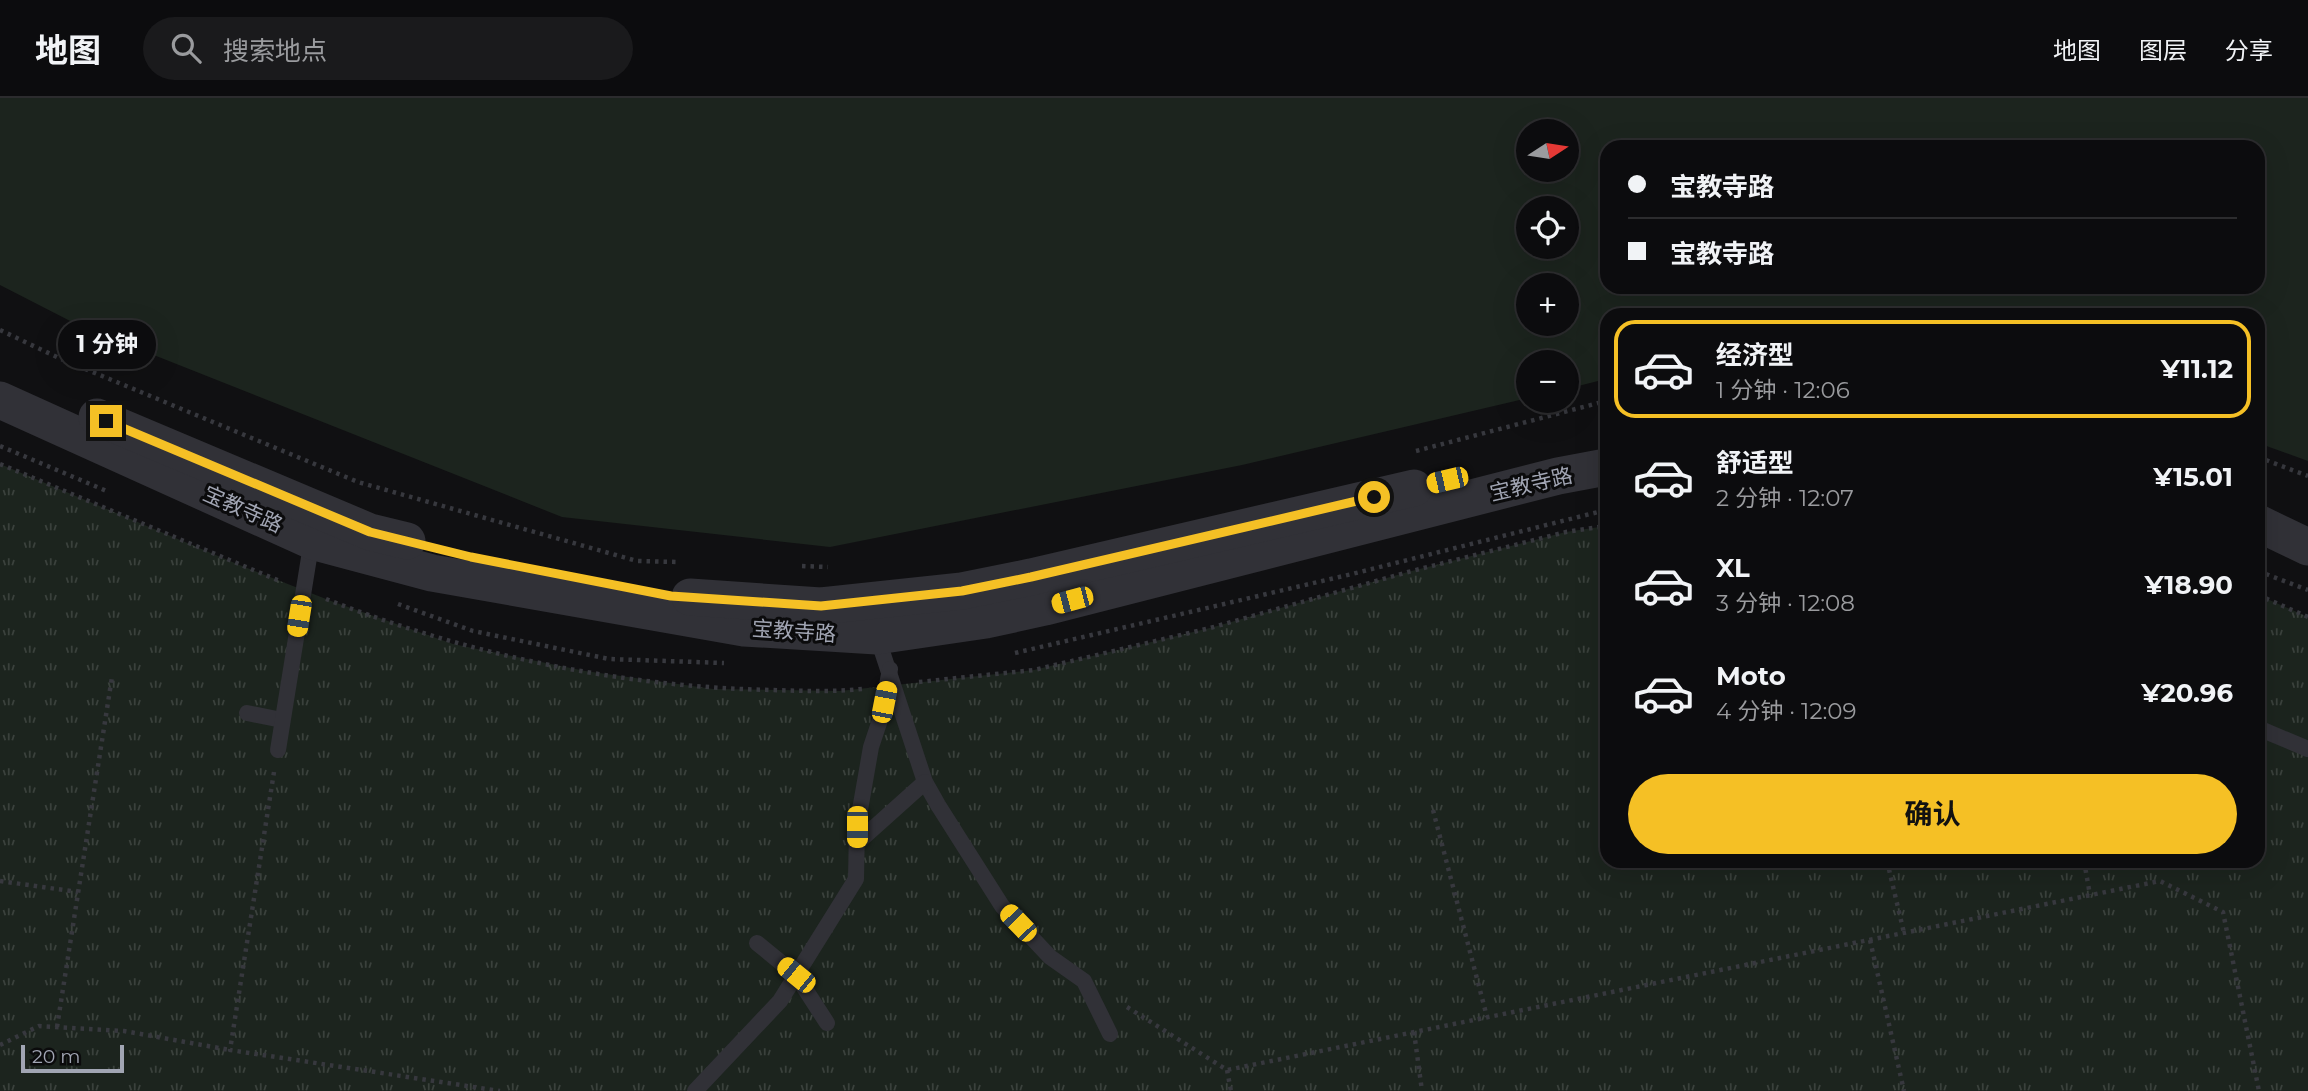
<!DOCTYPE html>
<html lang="zh">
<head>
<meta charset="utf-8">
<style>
	:root { --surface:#0c0c0e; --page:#1a1a1c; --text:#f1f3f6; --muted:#9a9b9e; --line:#2c2c2e; --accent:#f5c025 }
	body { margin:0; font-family:Montserrat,"Noto Sans SC",sans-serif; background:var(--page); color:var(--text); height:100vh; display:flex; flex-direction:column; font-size:26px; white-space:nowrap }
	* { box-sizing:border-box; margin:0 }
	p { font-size:23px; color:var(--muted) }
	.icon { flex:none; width:38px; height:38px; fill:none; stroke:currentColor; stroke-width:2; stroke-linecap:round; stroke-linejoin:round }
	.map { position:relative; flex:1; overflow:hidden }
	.panel { position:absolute; left:1600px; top:210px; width:665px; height:560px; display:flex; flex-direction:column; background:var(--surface); border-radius:21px; box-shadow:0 7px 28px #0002,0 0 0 2px var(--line) }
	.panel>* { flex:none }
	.hud { position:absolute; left:1600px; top:42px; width:665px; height:154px; border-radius:21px; box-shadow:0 7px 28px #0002,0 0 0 2px var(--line); display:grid; align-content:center; height:154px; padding:0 28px; background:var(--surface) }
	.needle { width:46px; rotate:78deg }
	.fabs { position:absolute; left:1516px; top:21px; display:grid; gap:14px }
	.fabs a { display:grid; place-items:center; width:63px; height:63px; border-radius:50%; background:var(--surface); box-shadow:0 7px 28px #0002,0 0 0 2px var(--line); font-size:35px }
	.scale { position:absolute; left:21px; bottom:18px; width:103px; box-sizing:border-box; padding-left:7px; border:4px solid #a1a5b3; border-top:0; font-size:19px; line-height:24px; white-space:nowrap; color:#a1a5b3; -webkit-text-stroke:5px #0b0b0c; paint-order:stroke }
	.end { position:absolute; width:32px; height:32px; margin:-16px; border:9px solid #f5c025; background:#111; box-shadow:0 0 0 4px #111 }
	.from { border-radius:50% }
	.bubble { position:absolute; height:49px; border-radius:24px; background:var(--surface); box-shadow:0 7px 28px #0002,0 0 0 2px var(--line); font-size:23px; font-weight:700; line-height:49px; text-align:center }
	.car { position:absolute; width:21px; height:42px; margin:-21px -10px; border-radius:9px; box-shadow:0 0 5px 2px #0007; background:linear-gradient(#f5c518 24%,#345 0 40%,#f5c518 0 76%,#345 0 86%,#f5c518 0) }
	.hud b { display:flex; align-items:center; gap:24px; height:66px; font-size:26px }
	.hud b+b { border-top:2px solid var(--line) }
	.hud i { width:18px; height:18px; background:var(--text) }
	ul { padding:12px 0 0; list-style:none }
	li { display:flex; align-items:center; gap:21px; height:98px; margin:0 14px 10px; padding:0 14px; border:4px solid transparent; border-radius:21px }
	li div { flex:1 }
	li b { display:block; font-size:26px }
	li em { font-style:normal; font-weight:700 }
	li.current { border-color:var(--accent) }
	li>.icon { width:63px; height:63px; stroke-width:1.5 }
	.action { display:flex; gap:14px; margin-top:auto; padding:14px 28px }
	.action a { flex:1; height:80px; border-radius:42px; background:var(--accent); color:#111; font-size:28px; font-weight:700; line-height:80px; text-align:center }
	header { display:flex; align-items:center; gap:42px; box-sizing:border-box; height:98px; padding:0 35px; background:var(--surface); border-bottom:2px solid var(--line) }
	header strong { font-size:33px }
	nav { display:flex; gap:38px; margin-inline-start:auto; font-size:24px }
	.search { width:490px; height:63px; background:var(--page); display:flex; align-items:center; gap:18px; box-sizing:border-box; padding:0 24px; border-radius:38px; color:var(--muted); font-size:26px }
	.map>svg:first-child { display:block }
	.grass { fill:url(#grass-tufts) }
	.park { fill:#1c241e; fill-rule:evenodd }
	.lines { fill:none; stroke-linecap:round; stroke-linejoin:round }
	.path { stroke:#37383e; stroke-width:4.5; stroke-dasharray:3.5 5; stroke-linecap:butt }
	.service { stroke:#313137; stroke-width:16 }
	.tertiary { stroke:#313137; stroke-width:37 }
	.route { stroke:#f5c025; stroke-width:9 }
	.labels { text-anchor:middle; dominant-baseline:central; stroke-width:6; stroke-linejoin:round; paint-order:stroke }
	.street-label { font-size:21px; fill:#a1a5b3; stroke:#0b0b0c }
</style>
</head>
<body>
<header>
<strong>地图</strong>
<div class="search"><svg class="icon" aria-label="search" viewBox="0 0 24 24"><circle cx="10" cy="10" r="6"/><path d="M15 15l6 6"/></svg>搜索地点</div>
<nav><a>地图</a><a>图层</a><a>分享</a></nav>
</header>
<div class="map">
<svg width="2308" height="993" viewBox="0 0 2308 993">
	<defs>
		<pattern id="grass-tufts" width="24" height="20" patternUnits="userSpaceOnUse" patternTransform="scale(1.75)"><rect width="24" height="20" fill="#1c241e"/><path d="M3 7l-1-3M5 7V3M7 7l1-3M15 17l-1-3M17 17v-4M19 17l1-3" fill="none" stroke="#3a413c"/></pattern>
	</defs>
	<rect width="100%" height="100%" fill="#101012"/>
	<!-- grass -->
	<polygon class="grass" points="0,366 237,466 331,503 453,546 585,573 713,591 840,593 1034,572 1210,530 1408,474 1566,434 1606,428 1606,763 2258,763 2258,497 2308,519 2308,993 0,993"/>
	<!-- park -->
	<path class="park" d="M 0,0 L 2308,0 L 2308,363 L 2258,345 L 2258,217 L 1606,217 L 1606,281 L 1566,291 L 1566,264 L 1528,264 L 1528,300 L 1242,367 L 830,449 L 562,419 L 78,227 L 0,187 ZM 1528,33 L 1566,33 L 1566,72 L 1528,72 ZM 1606,49 L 2258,49 L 2258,189 L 1606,189 ZM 1528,110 L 1566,110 L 1566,149 L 1528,149 ZM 1528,187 L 1566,187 L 1566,226 L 1528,226 Z"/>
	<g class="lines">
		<!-- path -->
		<g class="path">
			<polyline points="0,232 61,261 358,384 637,463 678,464"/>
			<polyline points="0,348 109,394"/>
			<polyline points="1416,353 1606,303"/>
			<polyline points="2258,359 2308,378"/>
			<polyline points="0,366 282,484"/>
			<polyline points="802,468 828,469"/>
			<polyline points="2258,473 2308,492"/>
			<polyline points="2258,497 2308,519"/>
			<path d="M 326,501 C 466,556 620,589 771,592 C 802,593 832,594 862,591"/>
			<polyline points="398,506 473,533 609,561 724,565"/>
			<polyline points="1015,555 1352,476 1606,412"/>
			<polyline points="919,584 1034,572 1210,530 1408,474 1566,434 1606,428"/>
			<polyline points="274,674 230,952 500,993"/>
			<polyline points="1433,712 1487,919"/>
			<polyline points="1887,763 1904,835"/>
			<polyline points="2084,763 2090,797"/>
			<polyline points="0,783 78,794"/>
			<polyline points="1870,842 1904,993"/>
			<polyline points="1127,909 1227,972 2160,783 2223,814 2259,993"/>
			<polyline points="57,929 112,579"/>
			<polyline points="1414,934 1422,993"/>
			<polyline points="0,947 39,928 124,933 230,952"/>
			<polyline points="1227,972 1231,993"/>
		</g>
		<!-- service -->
		<g class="service">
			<polyline points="877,538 925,684 938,707 1002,808 1050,859 1084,883 1110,936"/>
			<polyline points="247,615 282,622"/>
			<polyline points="2258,630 2308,651"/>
			<polyline points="278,652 312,441"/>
			<polyline points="857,745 925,684"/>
			<polyline points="757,845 796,877 827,925"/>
			<polyline points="695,993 780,903 856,781 857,729 871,649 881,619 890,571"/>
		</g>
		<!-- tertiary -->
		<g class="tertiary">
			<polyline points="0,302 312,443 432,475 744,530 877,538 986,522 1045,509 1558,378 1606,369"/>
			<polyline points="97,319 370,434 407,443"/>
			<polyline points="2258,425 2308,449"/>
			<polyline points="690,499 821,508 962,493 1031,479 1414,390"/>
		</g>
	</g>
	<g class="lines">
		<!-- route -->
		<polyline class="route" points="106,323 370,434 471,459 671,498 821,508 962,493 1031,479 1374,399"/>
	</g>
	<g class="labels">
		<!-- street labels -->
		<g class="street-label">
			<text transform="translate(1531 386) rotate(-13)">宝教寺路</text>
			<text transform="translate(243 411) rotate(24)">宝教寺路</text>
			<text transform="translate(794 533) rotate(4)">宝教寺路</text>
		</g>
	</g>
</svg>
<div class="fabs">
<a><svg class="needle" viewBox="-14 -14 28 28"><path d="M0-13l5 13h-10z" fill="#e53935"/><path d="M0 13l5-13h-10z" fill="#9a9b9e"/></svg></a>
<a><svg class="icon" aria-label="locate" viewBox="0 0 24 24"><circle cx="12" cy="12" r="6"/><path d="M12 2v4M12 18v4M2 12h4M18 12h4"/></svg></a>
<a>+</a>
<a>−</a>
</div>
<div class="scale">20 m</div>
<i class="end from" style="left:1374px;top:399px"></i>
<i class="end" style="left:106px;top:323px"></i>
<div class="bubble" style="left:58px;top:222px;width:98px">1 分钟</div>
<i class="car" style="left:1447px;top:382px;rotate:257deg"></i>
<i class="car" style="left:1072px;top:502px;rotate:255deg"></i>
<i class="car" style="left:299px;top:518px;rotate:189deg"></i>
<i class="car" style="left:884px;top:604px;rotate:11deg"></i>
<i class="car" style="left:857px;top:729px;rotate:180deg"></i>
<i class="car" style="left:1018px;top:825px;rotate:316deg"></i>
<i class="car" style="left:796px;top:877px;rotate:309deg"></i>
<div class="hud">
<b><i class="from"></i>宝教寺路</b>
<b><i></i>宝教寺路</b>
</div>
<section class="panel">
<ul>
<li class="current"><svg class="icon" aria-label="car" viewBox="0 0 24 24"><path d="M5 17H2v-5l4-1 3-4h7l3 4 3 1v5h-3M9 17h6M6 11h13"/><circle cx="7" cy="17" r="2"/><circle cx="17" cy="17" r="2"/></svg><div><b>经济型</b><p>1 分钟 · 12:06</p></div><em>¥11.12</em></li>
<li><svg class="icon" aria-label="car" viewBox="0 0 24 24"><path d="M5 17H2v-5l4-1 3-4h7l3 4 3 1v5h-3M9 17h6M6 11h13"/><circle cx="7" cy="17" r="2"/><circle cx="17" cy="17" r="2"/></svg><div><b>舒适型</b><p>2 分钟 · 12:07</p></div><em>¥15.01</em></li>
<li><svg class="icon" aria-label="car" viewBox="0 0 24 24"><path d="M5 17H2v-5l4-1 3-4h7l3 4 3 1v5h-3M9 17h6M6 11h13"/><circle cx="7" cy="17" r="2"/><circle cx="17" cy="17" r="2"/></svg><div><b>XL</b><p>3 分钟 · 12:08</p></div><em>¥18.90</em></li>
<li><svg class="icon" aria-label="car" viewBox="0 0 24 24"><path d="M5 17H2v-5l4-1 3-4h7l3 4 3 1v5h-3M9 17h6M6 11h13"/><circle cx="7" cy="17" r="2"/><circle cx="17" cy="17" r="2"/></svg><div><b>Moto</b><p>4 分钟 · 12:09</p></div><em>¥20.96</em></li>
</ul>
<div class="action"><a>确认</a></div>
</section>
</div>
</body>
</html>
